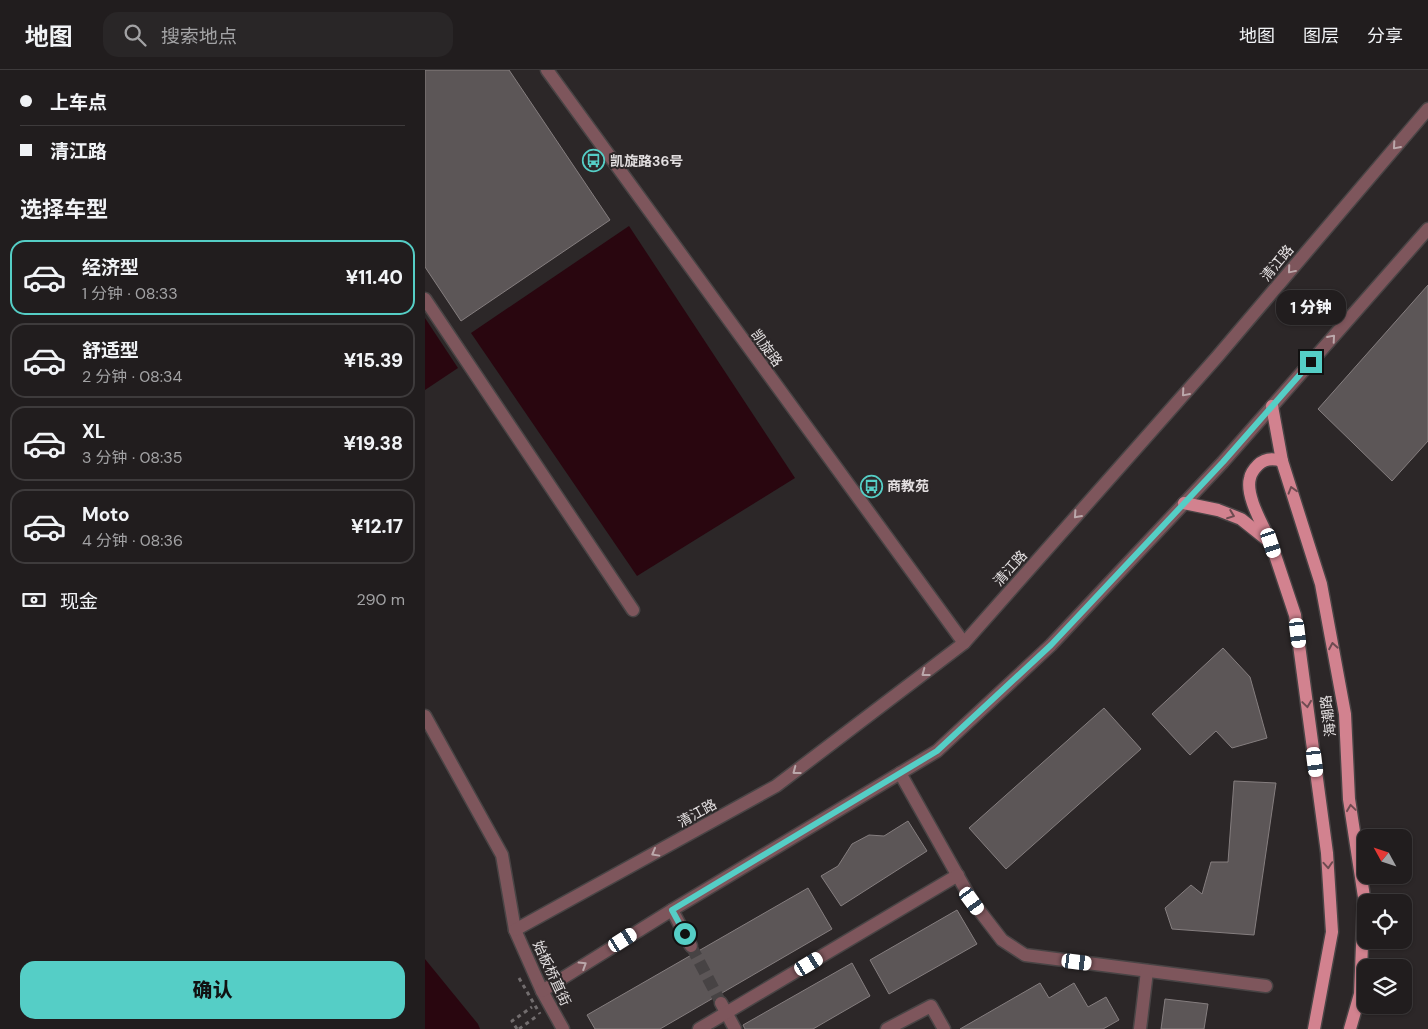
<!DOCTYPE html>
<html lang="zh">
<head>
<meta charset="utf-8">
<style>
	:root { --surface:#211d1e; --page:#292627; --text:#f1f3f6; --muted:#a2a2a4; --line:#3e3b3c; --accent:#55cec6 }
	body { margin:0; font-family:"DM Sans","Noto Sans SC",sans-serif; background:var(--page); color:var(--text); height:100vh; display:flex; flex-direction:column; font-size:19px; white-space:nowrap }
	* { box-sizing:border-box; margin:0 }
	p { font-size:16px; color:var(--muted) }
	.icon { flex:none; width:28px; height:28px; fill:none; stroke:currentColor; stroke-width:2; stroke-linecap:round; stroke-linejoin:round }
	.map { position:relative; flex:1; overflow:hidden }
	.side { display:flex; flex-direction:column; background:var(--surface); width:425px }
	.side>* { flex:none }
	.hud { display:grid; align-content:center; height:110px; padding:0 20px; background:var(--surface) }
	.needle { width:32px; rotate:310deg }
	.tools { position:absolute; left:932px; top:759px; display:grid; gap:10px }
	.tools a { display:grid; place-items:center; width:55px; height:55px; border-radius:10px; background:var(--surface); box-shadow:0 1px 4px #0004,0 0 0 1px var(--line); font-size:25px }
	.end { position:absolute; width:22px; height:22px; margin:-11px; border:6px solid #55cec6; background:#111; box-shadow:0 0 0 2px #111 }
	.from { border-radius:50% }
	.bubble { position:absolute; height:35px; border-radius:15px; background:var(--surface); box-shadow:0 1px 4px #0004,0 0 0 1px var(--line); font-size:16px; font-weight:800; line-height:35px; text-align:center }
	.car { position:absolute; width:15px; height:30px; margin:-15px -8px; border-radius:6px; box-shadow:0 0 4px 1px #0007; background:linear-gradient(#fff 24%,#345 0 40%,#fff 0 76%,#345 0 86%,#fff 0) }
	.hud b { display:flex; align-items:center; gap:18px; height:48px; font-size:19px }
	.hud b+b { border-top:1px solid var(--line) }
	.hud i { width:12px; height:12px; background:var(--text) }
	ul { padding:0; list-style:none }
	li { display:flex; align-items:center; gap:15px; height:75px; margin:0 10px 8px; padding:0 10px; border:2px solid var(--line); border-radius:15px }
	li div { flex:1 }
	li b { display:block; font-size:19px }
	li em { font-style:normal; font-weight:800 }
	li.active { border-color:var(--accent) }
	li>.icon { width:45px; height:45px; stroke-width:1.5 }
	h2 { padding:0 20px; font-size:22px; line-height:60px }
	.pay { display:flex; align-items:center; gap:12px; height:55px; padding:0 20px; font-size:19px }
	.pay p { margin-inline-start:auto }
	.button { display:flex; gap:10px; margin-top:auto; padding:10px 20px }
	.button a { flex:1; height:58px; border-radius:15px; background:var(--accent); color:#111; font-size:20px; font-weight:800; line-height:58px; text-align:center }
	header { display:flex; align-items:center; gap:30px; box-sizing:border-box; height:70px; padding:0 25px; background:var(--surface); border-bottom:1px solid var(--line) }
	header strong { font-size:24px }
	nav { display:flex; gap:28px; margin-inline-start:auto; font-size:18px }
	.search { width:350px; height:45px; background:var(--page); display:flex; align-items:center; gap:12px; box-sizing:border-box; padding:0 18px; border-radius:15px; color:var(--muted); font-size:19px }
	main { display:flex; flex:1; min-height:0 }
	.map>svg:first-child { display:block }
	.water { fill:#29060f }
	.building { fill:#5c5657; stroke:#857e7f }
	.lines { fill:none; stroke-linecap:round; stroke-linejoin:round }
	.minor-tunnel { stroke:#474344; stroke-width:12; stroke-dasharray:12 6; stroke-linecap:butt }
	.minor-casing { stroke:#494445; stroke-width:15 }
	.major-casing { stroke:#494445; stroke-width:15 }
	.path { stroke:#726d6e; stroke-width:3; stroke-dasharray:4 4; stroke-linecap:butt }
	.minor { stroke:#7e565c; stroke-width:12 }
	.major { stroke:#d2828f; stroke-width:12 }
	.path-bridge { stroke:#726d6e; stroke-width:3; stroke-dasharray:4 4; stroke-linecap:butt }
	.oneway { stroke:#bba8ab }
	.oneway2 { stroke:#6e4b51 }
	.route { stroke:#55cec6; stroke-width:6 }
	.labels { text-anchor:middle; dominant-baseline:central; stroke-width:4; stroke-linejoin:round; paint-order:stroke }
	.poi-label { font-size:14px; font-weight:bold; fill:#e3dfe0; stroke:#2c2728; text-anchor:start }
	.street-label { font-size:14px; fill:#e3dfe0; stroke:#2c2728 }
</style>
</head>
<body>
<header>
<strong>地图</strong>
<div class="search"><svg class="icon" aria-label="search" viewBox="0 0 24 24"><circle cx="10" cy="10" r="6"/><path d="M15 15l6 6"/></svg>搜索地点</div>
<nav><a>地图</a><a>图层</a><a>分享</a></nav>
</header>
<main>
<section class="side">
<div class="hud">
<b><i class="from"></i>上车点</b>
<b><i></i>清江路</b>
</div>
<h2>选择车型</h2>
<ul>
<li class="active"><svg class="icon" aria-label="car" viewBox="0 0 24 24"><path d="M5 17H2v-5l4-1 3-4h7l3 4 3 1v5h-3M9 17h6M6 11h13"/><circle cx="7" cy="17" r="2"/><circle cx="17" cy="17" r="2"/></svg><div><b>经济型</b><p>1 分钟 · 08:33</p></div><em>¥11.40</em></li>
<li><svg class="icon" aria-label="car" viewBox="0 0 24 24"><path d="M5 17H2v-5l4-1 3-4h7l3 4 3 1v5h-3M9 17h6M6 11h13"/><circle cx="7" cy="17" r="2"/><circle cx="17" cy="17" r="2"/></svg><div><b>舒适型</b><p>2 分钟 · 08:34</p></div><em>¥15.39</em></li>
<li><svg class="icon" aria-label="car" viewBox="0 0 24 24"><path d="M5 17H2v-5l4-1 3-4h7l3 4 3 1v5h-3M9 17h6M6 11h13"/><circle cx="7" cy="17" r="2"/><circle cx="17" cy="17" r="2"/></svg><div><b>XL</b><p>3 分钟 · 08:35</p></div><em>¥19.38</em></li>
<li><svg class="icon" aria-label="car" viewBox="0 0 24 24"><path d="M5 17H2v-5l4-1 3-4h7l3 4 3 1v5h-3M9 17h6M6 11h13"/><circle cx="7" cy="17" r="2"/><circle cx="17" cy="17" r="2"/></svg><div><b>Moto</b><p>4 分钟 · 08:36</p></div><em>¥12.17</em></li>
</ul>
<div class="pay"><svg class="icon" aria-label="cash" viewBox="0 0 24 24"><path d="M3 7h18v10H3z"/><circle cx="12" cy="12" r="2"/></svg>现金<p>290 m</p></div>
<div class="button"><a>确认</a></div>
</section>
<div class="map">
<svg width="1003" height="959" viewBox="0 0 1003 959">
	<rect width="100%" height="100%" fill="#2c2728"/>
	<!-- water -->
	<g class="water">
		<polygon points="204,156 370,408 212,506 46,263"/>
		<polygon points="0,248 33,298 0,320"/>
		<polygon points="0,889 53,954 55,959 0,959"/>
	</g>
	<!-- building -->
	<g class="building">
		<polygon points="0,0 84,0 185,150 36,251 0,197"/>
		<polygon points="1003,215 1003,371 967,411 893,339"/>
		<polygon points="798,578 825,607 842,668 807,678 791,661 765,685 727,644"/>
		<polygon points="679,638 716,679 581,799 544,758"/>
		<polygon points="809,711 851,713 829,865 747,859 740,838 766,815 777,824 786,792 803,792"/>
		<polygon points="483,751 502,781 416,836 396,806 413,796 427,774 444,765 459,766"/>
		<polygon points="383,818 407,859 235,959 170,959 162,945"/>
		<polygon points="532,840 552,874 464,924 445,890"/>
		<polygon points="427,893 445,926 388,959 320,959 318,955"/>
		<polygon points="615,913 624,928 649,913 663,937 681,927 694,950 678,959 535,959"/>
		<polygon points="740,929 783,934 779,959 736,959"/>
	</g>
	<g class="lines">
		<!-- minor-tunnel -->
		<polyline class="minor-tunnel" points="266,876 296,933"/>
		<defs>
			<g id="minor">
				<polyline points="122,0 539,573"/>
				<polyline points="0,229 208,540"/>
				<polyline points="0,646 77,785 90,860 117,921 138,959"/>
				<polyline points="475,703 547,831 577,870 600,885 841,916"/>
				<polyline points="247,840 266,876"/>
				<polyline points="90,860 351,716 539,573 792,287 1003,39"/>
				<polyline points="117,921 247,840 512,681 626,575 798,392 1003,159"/>
				<polyline points="296,933 310,959"/>
				<polyline points="274,959 533,805"/>
				<polyline points="462,959 506,936 519,959"/>
				<polyline points="715,959 722,901"/>
			</g>
			<g id="major">
				<polyline points="847,336 857,391 896,514 920,644 924,729 939,827 935,924 925,959"/>
				<polyline points="759,433 793,440 816,449 846,473 870,545 902,783 907,862 889,959"/>
				<path d="M 845,471 C 838,455 820,426 825,408 C 826,403 829,399 833,395 C 840,388 848,388 857,391"/>
			</g>
		</defs>
		<!-- minor casing -->
		<use href="#minor" class="minor-casing"/>
		<!-- major casing -->
		<use href="#major" class="major-casing"/>
		<!-- path -->
		<g class="path">
			<polyline points="92,959 87,951 107,937"/>
			<polyline points="94,959 112,946"/>
		</g>
		<!-- minor -->
		<use href="#minor" class="minor"/>
		<!-- major -->
		<use href="#major" class="major"/>
		<!-- path-bridge -->
		<polyline class="path-bridge" points="94,908 115,944"/>
	</g>
	<!-- one-way arrows -->
	<defs><path id="oneway-chevron" d="M-2-3.5L2.5 0L-2 3.5" fill="none" stroke-width="1.6" stroke-linecap="round" stroke-linejoin="round" transform="scale(1.25)"/></defs>
	<g class="oneway">
		<use href="#oneway-chevron" transform="translate(971 76) rotate(131)"/>
		<use href="#oneway-chevron" transform="translate(866 200) rotate(130)"/>
		<use href="#oneway-chevron" transform="translate(907 268) rotate(-49)"/>
		<use href="#oneway-chevron" transform="translate(760 323) rotate(131)"/>
		<use href="#oneway-chevron" transform="translate(652 445) rotate(132)"/>
		<use href="#oneway-chevron" transform="translate(500 603) rotate(143)"/>
		<use href="#oneway-chevron" transform="translate(371 701) rotate(143)"/>
		<use href="#oneway-chevron" transform="translate(230 783) rotate(151)"/>
		<use href="#oneway-chevron" transform="translate(158 895) rotate(-32)"/>
	</g>
	<g class="oneway2">
		<use href="#oneway-chevron" transform="translate(867 420) rotate(-107)"/>
		<use href="#oneway-chevron" transform="translate(806 445) rotate(21)"/>
		<use href="#oneway-chevron" transform="translate(908 576) rotate(-100)"/>
		<use href="#oneway-chevron" transform="translate(882 634) rotate(82)"/>
		<use href="#oneway-chevron" transform="translate(926 738) rotate(-98)"/>
		<use href="#oneway-chevron" transform="translate(903 795) rotate(86)"/>
	</g>
	<g class="lines">
		<!-- route -->
		<polyline class="route" points="260,864 247,840 512,681 626,575 798,392 886,292"/>
	</g>
	<!-- icons -->
	<defs>
		<symbol id="bus-ring" viewBox="-11 -11 22 22"><circle r="9.5" fill="#2c2728" stroke="#55cec6" stroke-width="1.5"/><path d="M-5-6H5V4H4V6H2V4H-2V6H-4V4H-5ZM-3.5-4V0h7V-4ZM-3.5 1.2v1.5H-2V1.2ZM2 1.2v1.5H3.5V1.2Z" fill="#55cec6"/></symbol>
	</defs>
	<g fill-rule="evenodd">
		<use href="#bus-ring" x="156" y="78" width="25" height="25"/>
		<use href="#bus-ring" x="434" y="404" width="25" height="25"/>
	</g>
	<g class="labels">
		<!-- poi labels -->
		<g class="poi-label">
			<text x="185" y="91">凯旋路36号</text>
			<text x="462" y="416">商教苑</text>
		</g>
		<!-- street labels -->
		<g class="street-label">
			<text transform="translate(852 193) rotate(-50)">清江路</text>
			<text transform="translate(342 278) rotate(54)">凯旋路</text>
			<text transform="translate(585 498) rotate(-48)">清江路</text>
			<text transform="translate(903 646) rotate(-97)">海潮路</text>
			<text transform="translate(272 743) rotate(-29)">清江路</text>
			<text transform="translate(127 903) rotate(65)">始板桥直街</text>
		</g>
	</g>
</svg>
<div class="tools">
<a><svg class="needle" viewBox="-14 -14 28 28"><path d="M0-13l5 13h-10z" fill="#e53935"/><path d="M0 13l5-13h-10z" fill="#a2a2a4"/></svg></a>
<a><svg class="icon" aria-label="locate" viewBox="0 0 24 24"><circle cx="12" cy="12" r="6"/><path d="M12 2v4M12 18v4M2 12h4M18 12h4"/></svg></a>
<a><svg class="icon" aria-label="layers" viewBox="0 0 24 24"><path d="M12 4l9 5-9 5-9-5zM3 14l9 5 9-5"/></svg></a>
</div>
<i class="end from" style="left:260px;top:864px"></i>
<i class="end" style="left:886px;top:292px"></i>
<div class="bubble" style="left:851px;top:220px;width:70px">1 分钟</div>
<i class="car" style="left:846px;top:473px;rotate:162deg"></i>
<i class="car" style="left:873px;top:563px;rotate:173deg"></i>
<i class="car" style="left:890px;top:692px;rotate:173deg"></i>
<i class="car" style="left:547px;top:831px;rotate:144deg"></i>
<i class="car" style="left:198px;top:870px;rotate:58deg"></i>
<i class="car" style="left:652px;top:892px;rotate:97deg"></i>
<i class="car" style="left:384px;top:894px;rotate:59deg"></i>
</div>
</main>
</body>
</html>
